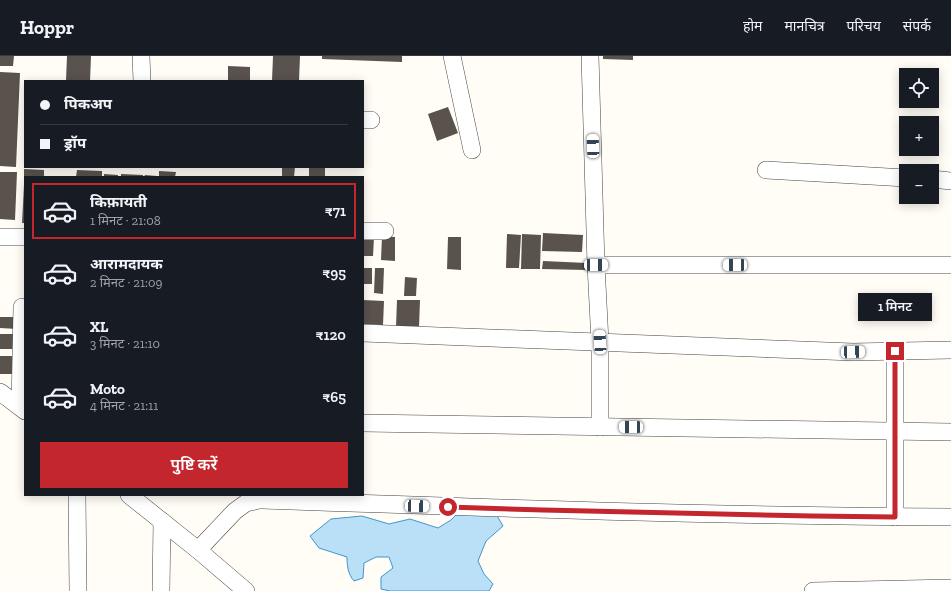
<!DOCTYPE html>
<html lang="hi">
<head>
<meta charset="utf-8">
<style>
	:root { --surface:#171b24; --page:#242831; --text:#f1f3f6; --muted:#9ea1a6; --line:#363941; --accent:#c4262e }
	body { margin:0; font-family:"Zilla Slab","Noto Sans Devanagari",serif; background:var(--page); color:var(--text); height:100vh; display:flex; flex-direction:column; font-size:15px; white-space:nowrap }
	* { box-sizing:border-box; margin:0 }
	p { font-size:13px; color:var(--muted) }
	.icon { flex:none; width:22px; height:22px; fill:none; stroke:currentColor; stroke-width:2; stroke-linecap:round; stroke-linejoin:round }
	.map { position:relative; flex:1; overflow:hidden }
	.details { position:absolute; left:24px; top:120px; width:340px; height:320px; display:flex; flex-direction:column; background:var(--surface); border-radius:0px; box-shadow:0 2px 10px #0003 }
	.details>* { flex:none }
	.top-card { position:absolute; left:24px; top:24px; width:340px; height:88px; border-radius:0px; box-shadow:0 2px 10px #0003; display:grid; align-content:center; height:88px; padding:0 16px; background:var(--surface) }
	.buttons { position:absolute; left:899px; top:12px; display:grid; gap:8px }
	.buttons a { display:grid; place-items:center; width:40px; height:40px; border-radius:0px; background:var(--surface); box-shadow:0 2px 10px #0003; font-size:20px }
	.end { position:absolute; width:18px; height:18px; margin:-9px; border:5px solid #c4262e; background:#fff; box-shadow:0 0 0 2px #fff }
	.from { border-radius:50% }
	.bubble { position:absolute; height:28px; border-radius:0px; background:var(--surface); box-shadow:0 2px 10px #0003; font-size:13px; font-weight:600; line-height:28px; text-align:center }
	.car { position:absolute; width:12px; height:24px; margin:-12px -6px; border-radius:5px; box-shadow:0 0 3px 1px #0007; background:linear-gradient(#fff 24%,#345 0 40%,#fff 0 76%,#345 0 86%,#fff 0) }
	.top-card b { display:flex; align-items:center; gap:14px; height:38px; font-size:15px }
	.top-card b+b { border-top:1px solid var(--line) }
	.top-card i { width:10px; height:10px; background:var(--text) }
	ul { padding:7px 0 0; list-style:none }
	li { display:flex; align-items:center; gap:12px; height:56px; margin:0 8px 6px; padding:0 8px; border:2px solid transparent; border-radius:0px }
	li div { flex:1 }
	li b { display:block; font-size:15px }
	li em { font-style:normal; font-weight:600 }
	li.selected { border-color:var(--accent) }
	li>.icon { width:36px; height:36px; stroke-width:1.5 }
	.cta { display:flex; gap:8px; margin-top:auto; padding:8px 16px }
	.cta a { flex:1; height:46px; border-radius:0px; background:var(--accent); color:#fff; font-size:16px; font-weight:600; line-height:46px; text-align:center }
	header { display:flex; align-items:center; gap:24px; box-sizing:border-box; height:56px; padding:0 20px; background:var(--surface); border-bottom:1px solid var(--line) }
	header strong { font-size:19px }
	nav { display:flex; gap:22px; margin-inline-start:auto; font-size:14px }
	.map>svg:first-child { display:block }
	.water { fill:#b9e0f7; stroke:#3f96cf }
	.building { fill:#5a524d }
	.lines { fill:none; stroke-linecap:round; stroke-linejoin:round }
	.minor-casing { stroke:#444; stroke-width:18 }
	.minor { stroke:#fff; stroke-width:17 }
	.route { stroke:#c4262e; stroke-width:5 }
</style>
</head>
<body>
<header>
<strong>Hoppr</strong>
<nav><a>होम</a><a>मानचित्र</a><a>परिचय</a><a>संपर्क</a></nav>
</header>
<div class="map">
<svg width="951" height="535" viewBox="0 0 951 535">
	<rect width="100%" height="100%" fill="#fffdf5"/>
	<!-- water -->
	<path class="water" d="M 458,457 L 496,458 L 503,470 L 486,485 L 478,505 L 484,518 L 493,528 L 489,535 L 390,535 L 381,533 L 381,521 L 393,512 L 389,501 L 376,501 L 364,507 L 363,522 L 354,525 C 348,518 347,510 347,501 L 319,492 L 310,480 L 331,463 L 362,460 L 389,468 L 410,463 L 438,472 L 451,464 Z"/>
	<!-- building -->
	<g class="building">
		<polygon points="0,0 14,0 13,10 0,10"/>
		<polygon points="67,0 91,0 90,25 66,25"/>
		<polygon points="273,0 300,0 299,25 272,25"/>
		<polygon points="322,0 402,0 402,6 322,3"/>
		<polygon points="603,0 633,0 633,4 603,3"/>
		<polygon points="228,10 250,11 250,25 228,25"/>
		<polygon points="0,16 20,17 16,111 0,110"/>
		<polygon points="448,51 458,77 437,85 428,58"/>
		<polygon points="282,111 295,111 294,121 282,121"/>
		<rect x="309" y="112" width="16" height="9"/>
		<polygon points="24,113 44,114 44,121 24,121"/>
		<polygon points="77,114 102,115 102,121 76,121"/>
		<polygon points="159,115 176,116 175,121 159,121"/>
		<polygon points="0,116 17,116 15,164 0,163"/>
		<polygon points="104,118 118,119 118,121 104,121"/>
		<polygon points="121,118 143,119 143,121 121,121"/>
		<polygon points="145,119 157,120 157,121 144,121"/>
		<polygon points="24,129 25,129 25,167 22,167"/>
		<polygon points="543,177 583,179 582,196 542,195"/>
		<polygon points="507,178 521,179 519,212 506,212"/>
		<polygon points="522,178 541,179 540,213 521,213"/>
		<polygon points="382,180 395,181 395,205 381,204"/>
		<polygon points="363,181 374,181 373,200 363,200"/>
		<polygon points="448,181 461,181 461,214 447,213"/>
		<polygon points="543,205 587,207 586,214 542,213"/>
		<rect x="363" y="212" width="9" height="16"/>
		<polygon points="375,212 384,212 383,238 374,237"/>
		<polygon points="405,221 417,222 416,240 404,240"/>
		<polygon points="363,244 384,245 383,269 363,268"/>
		<polygon points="397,244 420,244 419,271 396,271"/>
		<polygon points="0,261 18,261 17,273 0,272"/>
		<polygon points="0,278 15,278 14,293 0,293"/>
		<rect x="0" y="300" width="16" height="18"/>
	</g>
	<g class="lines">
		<defs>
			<g id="minor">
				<polyline points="141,0 142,25"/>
				<polyline points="452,0 472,94"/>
				<polyline points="590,0 596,209 600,286 600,371"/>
				<polyline points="363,64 371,64"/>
				<polyline points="766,114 906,122"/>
				<polyline points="932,123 951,125"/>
				<polyline points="363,175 385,175"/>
				<polyline points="0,181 25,181"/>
				<polyline points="596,209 951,209"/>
				<polyline points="363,277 853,296 951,294"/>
				<polyline points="895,295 895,461"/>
				<polyline points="0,336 25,355"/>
				<polyline points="20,350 22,251"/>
				<polyline points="363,367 951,376"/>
				<polyline points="77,439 78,535"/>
				<polyline points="129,439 198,494 246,535"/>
				<path d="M 198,494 L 235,455 L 246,447 L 259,444 C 490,452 720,460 951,461"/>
				<polyline points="161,535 162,465"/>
				<polyline points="813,535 951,532"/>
			</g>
		</defs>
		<!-- minor casing -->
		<use href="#minor" class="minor-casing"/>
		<!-- minor -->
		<use href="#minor" class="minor"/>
	</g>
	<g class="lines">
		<!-- route -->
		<polyline class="route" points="448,451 543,454 812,460 895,461 895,295"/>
	</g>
</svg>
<div class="buttons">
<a><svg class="icon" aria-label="locate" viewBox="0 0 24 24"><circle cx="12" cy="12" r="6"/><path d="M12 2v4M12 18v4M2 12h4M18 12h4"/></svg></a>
<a>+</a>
<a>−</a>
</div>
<i class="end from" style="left:448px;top:451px"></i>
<i class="end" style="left:895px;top:295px"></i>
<div class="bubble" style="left:858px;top:237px;width:74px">1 मिनट</div>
<i class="car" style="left:593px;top:90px;rotate:358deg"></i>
<i class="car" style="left:596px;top:209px;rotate:90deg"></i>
<i class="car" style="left:735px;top:209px;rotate:270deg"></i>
<i class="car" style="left:600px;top:286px;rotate:357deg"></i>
<i class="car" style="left:853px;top:296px;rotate:88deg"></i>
<i class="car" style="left:631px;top:371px;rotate:271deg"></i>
<i class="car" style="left:417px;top:450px;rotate:92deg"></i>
<div class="top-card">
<b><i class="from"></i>पिकअप</b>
<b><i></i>ड्रॉप</b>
</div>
<section class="details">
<ul>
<li class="selected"><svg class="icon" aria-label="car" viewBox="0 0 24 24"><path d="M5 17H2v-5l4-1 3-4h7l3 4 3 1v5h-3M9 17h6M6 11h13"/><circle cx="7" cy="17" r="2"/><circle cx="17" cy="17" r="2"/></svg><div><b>किफ़ायती</b><p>1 मिनट · 21:08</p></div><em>₹71</em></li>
<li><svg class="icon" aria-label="car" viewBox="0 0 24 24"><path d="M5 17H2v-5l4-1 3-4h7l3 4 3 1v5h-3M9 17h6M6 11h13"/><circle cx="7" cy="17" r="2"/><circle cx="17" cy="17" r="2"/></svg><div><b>आरामदायक</b><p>2 मिनट · 21:09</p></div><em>₹95</em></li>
<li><svg class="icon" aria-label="car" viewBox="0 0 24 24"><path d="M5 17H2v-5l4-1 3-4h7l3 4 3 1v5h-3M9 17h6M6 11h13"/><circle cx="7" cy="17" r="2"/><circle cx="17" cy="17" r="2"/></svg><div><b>XL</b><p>3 मिनट · 21:10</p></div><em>₹120</em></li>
<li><svg class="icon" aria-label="car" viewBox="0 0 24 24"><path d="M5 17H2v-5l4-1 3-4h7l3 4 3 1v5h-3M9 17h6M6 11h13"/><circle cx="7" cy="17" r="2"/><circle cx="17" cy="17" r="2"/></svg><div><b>Moto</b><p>4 मिनट · 21:11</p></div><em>₹65</em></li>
</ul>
<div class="cta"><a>पुष्टि करें</a></div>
</section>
</div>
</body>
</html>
